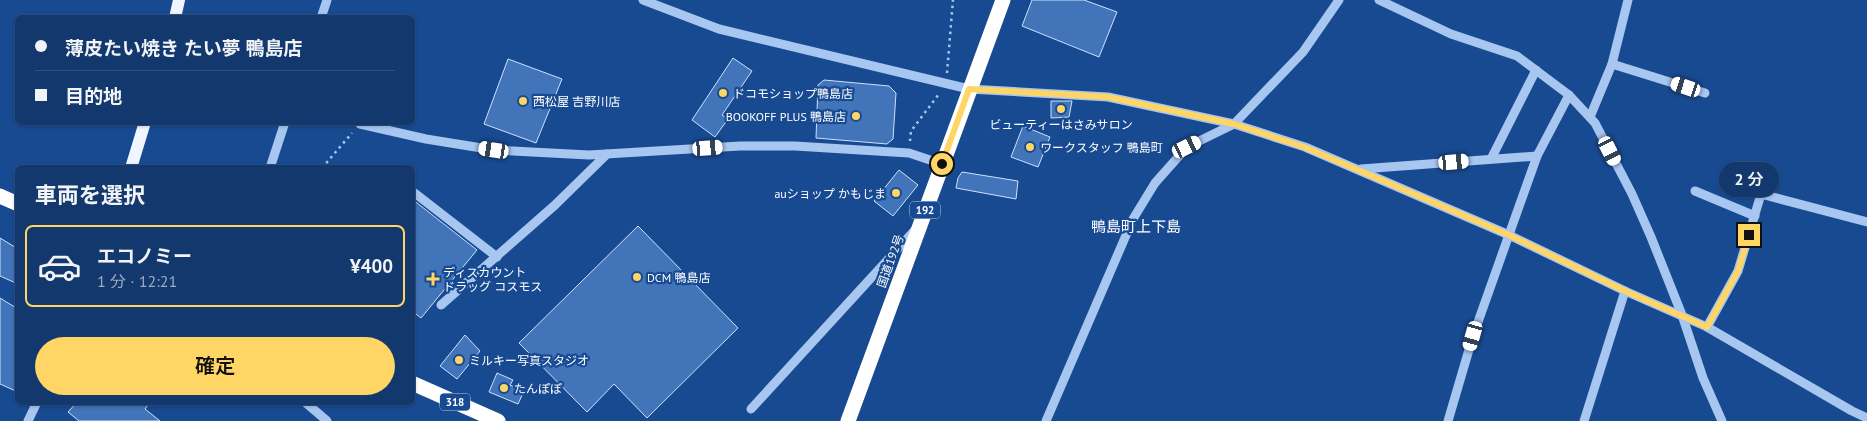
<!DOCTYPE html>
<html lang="ja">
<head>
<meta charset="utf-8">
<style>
	:root { --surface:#12386d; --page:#1b3f72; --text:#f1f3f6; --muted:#9cacc2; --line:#315280; --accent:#ffd666 }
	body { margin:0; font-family:"PT Sans","Noto Sans JP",sans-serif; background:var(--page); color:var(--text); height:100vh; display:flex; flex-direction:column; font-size:19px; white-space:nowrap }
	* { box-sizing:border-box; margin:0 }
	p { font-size:16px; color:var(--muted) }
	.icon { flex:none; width:28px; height:28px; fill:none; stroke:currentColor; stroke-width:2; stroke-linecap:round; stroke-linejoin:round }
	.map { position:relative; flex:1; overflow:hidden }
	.drawer { position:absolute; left:15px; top:165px; width:400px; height:240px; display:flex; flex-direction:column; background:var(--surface); border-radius:8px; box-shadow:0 1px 4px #0004,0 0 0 1px var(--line) }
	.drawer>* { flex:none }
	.hud { position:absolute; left:15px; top:15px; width:400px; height:110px; border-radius:8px; box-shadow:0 1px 4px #0004,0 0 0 1px var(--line); display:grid; align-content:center; height:110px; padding:0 20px; background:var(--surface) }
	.end { position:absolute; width:22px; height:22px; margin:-11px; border:6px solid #ffd666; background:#111; box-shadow:0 0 0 2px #111 }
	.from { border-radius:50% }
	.bubble { position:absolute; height:35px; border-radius:18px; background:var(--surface); box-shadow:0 1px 4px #0004,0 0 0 1px var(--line); font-size:16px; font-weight:600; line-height:35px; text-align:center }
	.car { position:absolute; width:15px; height:30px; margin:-15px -8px; border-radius:6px; box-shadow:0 0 4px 1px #0007; background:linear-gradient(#fff 24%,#345 0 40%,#fff 0 76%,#345 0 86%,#fff 0) }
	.hud b { display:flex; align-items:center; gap:18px; height:48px; font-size:19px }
	.hud b+b { border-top:1px solid var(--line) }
	.hud i { width:12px; height:12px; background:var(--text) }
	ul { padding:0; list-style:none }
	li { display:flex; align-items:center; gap:15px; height:82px; margin:0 10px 8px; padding:0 10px; border:2px solid transparent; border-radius:8px }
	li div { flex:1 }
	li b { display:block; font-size:19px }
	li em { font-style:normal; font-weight:600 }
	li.active { border-color:var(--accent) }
	li>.icon { width:45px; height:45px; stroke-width:1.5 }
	h2 { padding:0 20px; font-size:22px; line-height:60px }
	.cta { display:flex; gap:10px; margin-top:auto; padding:10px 20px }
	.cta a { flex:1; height:58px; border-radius:30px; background:var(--accent); color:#111; font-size:20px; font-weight:600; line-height:58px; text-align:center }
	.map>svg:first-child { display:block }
	.building { fill:#4174b9; stroke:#cee1fb }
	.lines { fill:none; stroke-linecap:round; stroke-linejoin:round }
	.path { stroke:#a7c6f0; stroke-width:2.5; stroke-dasharray:2.5 4; stroke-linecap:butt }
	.minor { stroke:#a7c6f0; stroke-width:9 }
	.major { stroke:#f0f5ff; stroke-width:12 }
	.highway { stroke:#fff; stroke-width:15 }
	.route { stroke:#ffd666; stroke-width:6 }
	.poi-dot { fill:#ffd666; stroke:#184a91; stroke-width:2 }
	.labels { text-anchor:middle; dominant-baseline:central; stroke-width:4.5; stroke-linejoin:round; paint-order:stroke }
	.shield { fill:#184a91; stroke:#bac9de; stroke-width:1 }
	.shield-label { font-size:11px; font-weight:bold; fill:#fff }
	.poi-label { font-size:12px; fill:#fff; stroke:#184a91; text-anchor:start }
	.street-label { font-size:12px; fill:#fff; stroke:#184a91 }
	.quarter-label { font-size:15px; fill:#fff; stroke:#184a91 }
</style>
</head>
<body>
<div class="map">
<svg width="1867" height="421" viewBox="0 0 1867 421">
	<rect width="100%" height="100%" fill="#184a91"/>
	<!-- building -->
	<g class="building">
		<polygon points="1032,0 1084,0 1117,12 1099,57 1022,26"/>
		<polygon points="733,58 752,71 722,115 728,119 715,137 692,120"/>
		<polygon points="508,59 562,79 536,143 484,124"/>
		<polygon points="824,80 889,86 896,93 893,139 887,144 816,138 818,85"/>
		<polygon points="1051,101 1072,101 1069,117 1051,118"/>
		<polygon points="1023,126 1050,137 1038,167 1011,157"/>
		<polygon points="899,170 918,185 893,216 874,201"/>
		<polygon points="962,172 1018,181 1016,199 956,188 958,178"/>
		<polygon points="412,199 477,250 421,318 412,311"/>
		<polygon points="638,226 738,328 647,418 614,384 587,412 519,343"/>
		<polygon points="0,238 18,249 18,284 0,276"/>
		<polygon points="0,298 18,309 18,392 0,384"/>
		<polygon points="465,335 480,351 457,379 440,366"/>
		<polygon points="497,373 513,380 510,385 524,391 518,404 489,392"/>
		<polygon points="77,402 150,402 145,409 160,421 79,421 68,412"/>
	</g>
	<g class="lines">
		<!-- path -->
		<g class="path">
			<polyline points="947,73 953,0"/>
			<polyline points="910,141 911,131 939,94"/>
			<polyline points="322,168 352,133"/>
		</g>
		<!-- minor -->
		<g class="minor">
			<polyline points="643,0 719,29 969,89 1108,97 1234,124 1305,147 1509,235 1625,291 1707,327 1852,411 1867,418"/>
			<polyline points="1379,0 1451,34 1517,56 1569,95 1595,123 1632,194 1651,237 1682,315 1703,378 1722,421"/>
			<polyline points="321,18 327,0"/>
			<polyline points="1612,64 1705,93"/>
			<polyline points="1590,117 1612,64 1628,0"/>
			<polyline points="360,124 426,139 494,150 589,155 740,146 795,146 909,153 942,164"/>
			<polyline points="1491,159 1536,70"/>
			<polyline points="270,168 285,122"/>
			<polyline points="1361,169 1537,156"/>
			<polyline points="412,191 497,257"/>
			<polyline points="1695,191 1755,216"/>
			<polyline points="441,305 555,205 607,154"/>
			<polyline points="1707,327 1738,271 1761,194 1867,222"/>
			<polyline points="305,402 327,421"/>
			<polyline points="751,409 915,230"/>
			<polyline points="28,421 37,402"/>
			<polyline points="1046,421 1133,219 1155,183 1187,147 1234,124 1303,52 1339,0"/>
			<polyline points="1448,421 1473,336 1537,156 1569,95"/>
			<polyline points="1584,421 1625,291"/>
		</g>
		<!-- major -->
		<g class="major">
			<polyline points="175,18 179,0"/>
			<polyline points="131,168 145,122"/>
		</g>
		<!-- highway -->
		<g class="highway">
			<polyline points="0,196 18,204"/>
			<polyline points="412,383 498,421"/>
			<polyline points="848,421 1003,0"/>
		</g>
	</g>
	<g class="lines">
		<!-- route -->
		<polyline class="route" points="942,164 969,89 1108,97 1234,124 1304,147 1358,170 1509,235 1625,291 1707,327 1738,271 1749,235"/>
	</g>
	<!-- markers -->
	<g class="poi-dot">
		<circle cx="723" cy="93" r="5"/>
		<circle cx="523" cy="101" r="5"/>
		<circle cx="1061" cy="109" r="5"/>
		<circle cx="856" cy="116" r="5"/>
		<circle cx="1030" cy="147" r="5"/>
		<circle cx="896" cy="193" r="5"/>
		<circle cx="637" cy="277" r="5"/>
		<path d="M430.5 271.5h5v5h5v5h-5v5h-5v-5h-5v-5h5z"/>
		<circle cx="459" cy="360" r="5"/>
		<circle cx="504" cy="388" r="5"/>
	</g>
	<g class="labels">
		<!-- shield labels -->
		<g class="shield">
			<rect x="910" y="201.5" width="30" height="17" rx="4"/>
			<rect x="440" y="393.5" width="30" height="17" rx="4"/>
		</g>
		<g class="shield-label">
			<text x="925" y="210">192</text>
			<text x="455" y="402">318</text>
		</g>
		<!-- poi labels -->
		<g class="poi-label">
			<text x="733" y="93">ドコモショップ鴨島店</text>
			<text x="533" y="101">西松屋 吉野川店</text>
			<text x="846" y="116" text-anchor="end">BOOKOFF PLUS 鴨島店</text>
			<text x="1061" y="124" text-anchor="middle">ビューティーはさみサロン</text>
			<text x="1040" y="147">ワークスタッフ 鴨島町</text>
			<text x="886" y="193" text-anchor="end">auショップ かもじま</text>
			<text x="443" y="272">ディスカウント<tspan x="443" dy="14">ドラッグ コスモス</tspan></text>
			<text x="647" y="277">DCM 鴨島店</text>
			<text x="469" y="360">ミルキー写真スタジオ</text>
			<text x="514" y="388">たんぽぽ</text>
		</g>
		<!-- street labels -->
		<g class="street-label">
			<text transform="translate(890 261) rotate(-70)">国道192号</text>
		</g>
		<!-- quarter labels -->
		<g class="quarter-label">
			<text x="1136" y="226">鴨島町上下島</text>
		</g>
	</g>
</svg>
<i class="end from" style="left:942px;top:164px"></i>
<i class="end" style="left:1749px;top:235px"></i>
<div class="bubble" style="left:1719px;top:162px;width:60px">2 分</div>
<i class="car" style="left:1686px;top:87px;rotate:288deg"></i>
<i class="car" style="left:1187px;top:147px;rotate:64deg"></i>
<i class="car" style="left:708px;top:148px;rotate:86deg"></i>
<i class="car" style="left:494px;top:150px;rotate:279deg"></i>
<i class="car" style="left:1610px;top:151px;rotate:153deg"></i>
<i class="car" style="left:1454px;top:162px;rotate:85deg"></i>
<i class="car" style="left:1473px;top:336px;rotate:196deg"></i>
<div class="hud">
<b><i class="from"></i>薄皮たい焼き たい夢 鴨島店</b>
<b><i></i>目的地</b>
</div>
<section class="drawer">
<h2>車両を選択</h2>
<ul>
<li class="active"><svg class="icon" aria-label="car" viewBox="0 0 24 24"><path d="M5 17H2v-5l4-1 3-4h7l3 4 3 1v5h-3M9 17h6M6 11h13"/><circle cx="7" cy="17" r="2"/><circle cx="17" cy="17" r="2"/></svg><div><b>エコノミー</b><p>1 分 · 12:21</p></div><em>¥400</em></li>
</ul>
<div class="cta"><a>確定</a></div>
</section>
</div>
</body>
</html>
